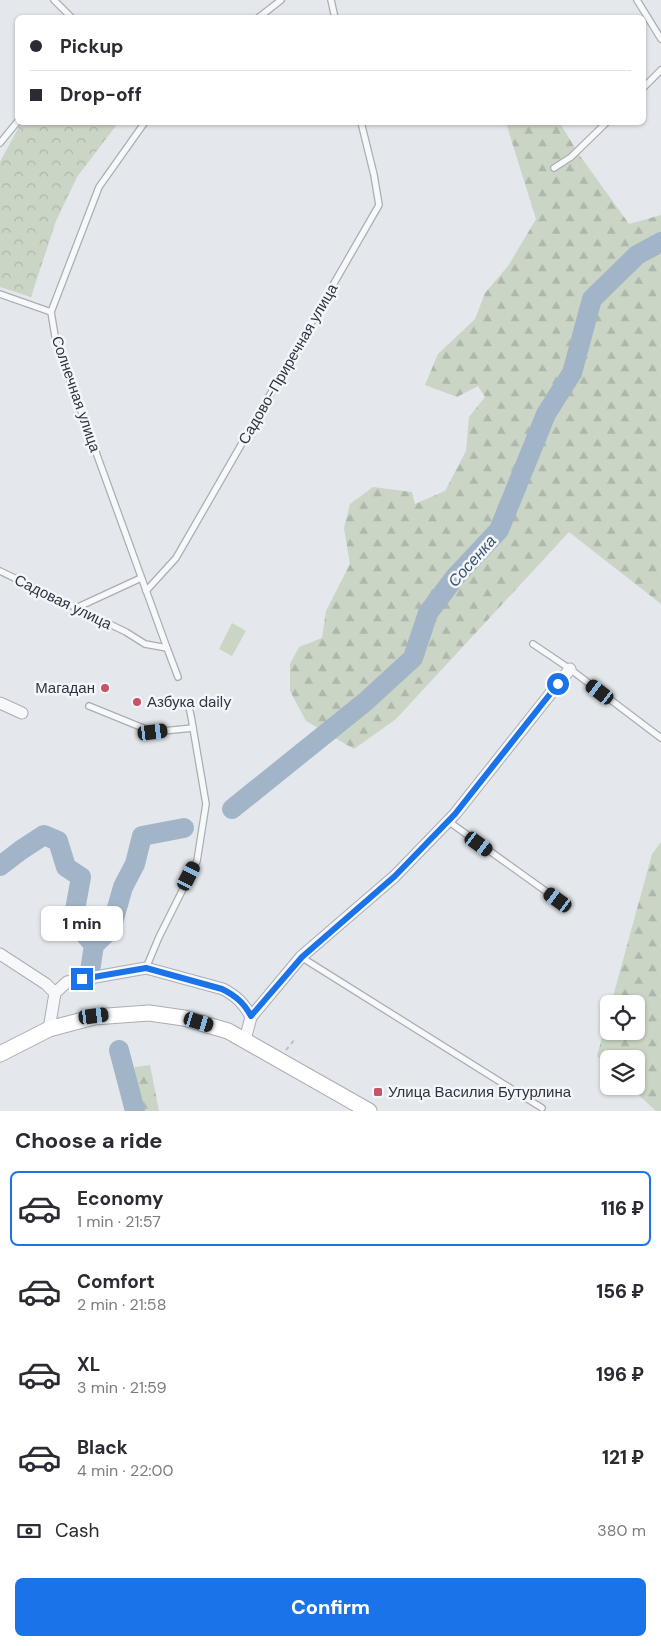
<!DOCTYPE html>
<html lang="en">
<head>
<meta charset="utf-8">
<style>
	:root { --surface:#fff; --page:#f7f7f7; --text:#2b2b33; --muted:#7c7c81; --line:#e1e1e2; --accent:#1a73e8 }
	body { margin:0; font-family:"DM Sans",sans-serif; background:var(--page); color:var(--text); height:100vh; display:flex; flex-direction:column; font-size:19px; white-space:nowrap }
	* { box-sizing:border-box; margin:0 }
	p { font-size:16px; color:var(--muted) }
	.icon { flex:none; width:28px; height:28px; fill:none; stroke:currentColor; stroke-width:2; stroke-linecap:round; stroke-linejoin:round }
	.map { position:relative; height:1111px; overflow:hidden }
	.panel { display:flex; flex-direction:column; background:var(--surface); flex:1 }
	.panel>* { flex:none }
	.top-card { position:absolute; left:15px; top:15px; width:631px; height:110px; border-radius:8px; box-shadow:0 1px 4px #0004; display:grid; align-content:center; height:110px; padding:0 15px; background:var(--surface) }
	.buttons { position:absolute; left:600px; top:995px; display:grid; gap:10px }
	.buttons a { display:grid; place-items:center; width:45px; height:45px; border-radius:8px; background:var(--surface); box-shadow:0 1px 4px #0004; font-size:25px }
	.end { position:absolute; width:22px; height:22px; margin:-11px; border:6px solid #1a73e8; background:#fff; box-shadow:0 0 0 2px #fff }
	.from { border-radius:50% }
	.bubble { position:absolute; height:35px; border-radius:8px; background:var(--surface); box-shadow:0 1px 4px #0004; font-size:16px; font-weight:800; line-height:35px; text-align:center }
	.car { position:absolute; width:15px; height:30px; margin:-15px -8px; border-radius:6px; box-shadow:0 0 4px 1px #0007; background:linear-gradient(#222 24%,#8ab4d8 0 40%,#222 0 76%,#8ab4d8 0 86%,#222 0) }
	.top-card b { display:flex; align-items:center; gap:18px; height:48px; font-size:19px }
	.top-card b+b { border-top:1px solid var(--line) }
	.top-card i { width:12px; height:12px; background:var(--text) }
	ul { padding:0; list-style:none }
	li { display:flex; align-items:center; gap:15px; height:75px; margin:0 10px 8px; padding:0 5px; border:2px solid transparent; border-radius:8px }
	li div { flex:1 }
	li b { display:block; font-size:19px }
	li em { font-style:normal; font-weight:800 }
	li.active { border-color:var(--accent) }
	li>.icon { width:45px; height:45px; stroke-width:1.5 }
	h2 { padding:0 15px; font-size:22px; line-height:60px }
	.pay { display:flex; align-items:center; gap:12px; height:55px; padding:0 15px; font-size:19px }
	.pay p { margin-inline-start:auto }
	.button { display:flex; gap:10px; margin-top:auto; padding:10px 15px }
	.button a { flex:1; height:58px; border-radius:8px; background:var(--accent); color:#fff; font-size:20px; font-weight:800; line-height:58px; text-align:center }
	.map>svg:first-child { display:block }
	.grass { fill:#cad5c6 }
	.forest { fill:url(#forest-firs) }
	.park { fill:url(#park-crowns) }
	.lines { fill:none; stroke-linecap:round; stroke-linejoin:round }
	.river { stroke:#a2b5c8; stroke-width:20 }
	.service-casing { stroke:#a9aeb5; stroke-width:8 }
	.minor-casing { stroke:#a9aeb5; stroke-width:13 }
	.secondary-casing { stroke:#a9aeb5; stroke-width:17 }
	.path { stroke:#bec1c7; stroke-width:2; stroke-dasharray:4 4; stroke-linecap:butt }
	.service { stroke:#f7f8fa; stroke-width:5.5 }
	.minor { stroke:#f7f8fa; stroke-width:11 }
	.secondary { stroke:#fff; stroke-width:15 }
	.route { stroke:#1a73e8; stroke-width:6 }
	.poi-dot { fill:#c65366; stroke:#f4f6f9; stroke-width:2 }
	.labels { text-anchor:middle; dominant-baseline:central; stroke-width:5; stroke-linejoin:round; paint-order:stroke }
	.street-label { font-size:15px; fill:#2d3543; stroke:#f4f6f9 }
	.poi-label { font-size:15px; fill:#2d3543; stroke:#f4f6f9; text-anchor:start }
	.water-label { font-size:16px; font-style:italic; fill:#395474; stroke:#f4f6f9 }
</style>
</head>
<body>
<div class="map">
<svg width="661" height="1111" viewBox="0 0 661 1111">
	<defs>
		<pattern id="forest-firs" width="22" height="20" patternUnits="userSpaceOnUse" patternTransform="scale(1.25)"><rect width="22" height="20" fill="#cad5c6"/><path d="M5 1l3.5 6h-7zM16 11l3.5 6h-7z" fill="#aeb7ab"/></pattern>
		<pattern id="park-crowns" width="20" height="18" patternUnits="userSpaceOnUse" patternTransform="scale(1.25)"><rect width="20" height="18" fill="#cad5c6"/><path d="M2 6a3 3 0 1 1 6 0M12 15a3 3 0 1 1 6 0" fill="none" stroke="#aeb7ab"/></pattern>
	</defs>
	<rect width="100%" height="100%" fill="#e4e7eb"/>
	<!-- grass -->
	<polygon class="grass" points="232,623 246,631 232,656 219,649"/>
	<!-- forest -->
	<g class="forest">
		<polygon points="506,123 560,123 578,153 629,224 661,215 661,604 569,532 396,719 354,749 306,721 290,691 290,664 299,647 322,638 326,611 350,564 344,528 350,504 373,487 412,492 415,504 445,491 466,451 469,417 485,397 478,386 457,397 425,385 438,354 475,319 485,293 508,266 536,219"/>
		<polygon points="661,842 661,1111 656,1111 629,1086 636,1086 636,1059 609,1059 609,1067 597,1056 609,1012 609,1031 636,1031 636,1004 611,1004 652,854"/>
		<polygon points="150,1065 159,1111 129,1111 127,1087 135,1067"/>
	</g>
	<!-- park -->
	<polygon class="park" points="21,123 118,123 77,177 56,221 31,297 0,287 0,162"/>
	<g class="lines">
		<!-- river -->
		<g class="river">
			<polyline points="232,809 365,702 413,658 428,613 455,577 499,530 546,414 572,373 592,299 637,255 661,242"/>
			<polyline points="0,866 21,850 44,835 58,841 66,867 81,877 73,921 94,945"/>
			<polyline points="90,971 94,945 111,929 123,887 135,864 142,836 184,828"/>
			<polyline points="119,1050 135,1111"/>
		</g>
		<defs>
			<g id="service">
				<polyline points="54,0 72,18"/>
				<polyline points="331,0 335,18"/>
				<polyline points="637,0 661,39"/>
				<polyline points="258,18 281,0"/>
				<polyline points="644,87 661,70"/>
				<polyline points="145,122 99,187 51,312 56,342 167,648"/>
				<polyline points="0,143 18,121"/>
				<polyline points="554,168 571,157 607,122"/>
				<polyline points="0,294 51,312"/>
				<polyline points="0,571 126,632 145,644 167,648 178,677"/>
				<polyline points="146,591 176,558 379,205 374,175 361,122"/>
				<polyline points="76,608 141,578"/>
				<polyline points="533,644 570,669 661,738"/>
				<polyline points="89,706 153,732 193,728"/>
				<polyline points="448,821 558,900"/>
				<polyline points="301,957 542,1108"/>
				<polyline points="146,968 159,937 197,861 206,804 191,716 188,703"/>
			</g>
			<g id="minor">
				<polyline points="0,703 22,713"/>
				<polyline points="0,954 46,984 55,993"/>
				<polyline points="251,1017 301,957 395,876 455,814 570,669"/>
				<path d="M 49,1029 L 55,993 L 67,982 L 146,968 L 223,989 C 236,996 244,1003 251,1017 L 245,1040"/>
			</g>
			<polyline id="secondary" points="0,1054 49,1029 94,1017 149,1013 184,1018 228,1031 369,1111"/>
		</defs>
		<!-- service casing -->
		<use href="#service" class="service-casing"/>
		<!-- minor casing -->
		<use href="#minor" class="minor-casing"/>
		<!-- secondary casing -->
		<use href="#secondary" class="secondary-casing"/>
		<!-- path -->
		<polyline class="path" points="286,1050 295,1039"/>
		<!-- service -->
		<use href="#service" class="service"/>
		<!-- minor -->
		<use href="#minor" class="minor"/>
		<!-- secondary -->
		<use href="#secondary" class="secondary"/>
	</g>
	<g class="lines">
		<!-- route -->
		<path class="route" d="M 82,979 L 146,968 L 222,989 C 236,996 244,1003 251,1016 L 302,957 L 395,876 L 455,814 L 558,684"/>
	</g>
	<!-- markers -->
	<g class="poi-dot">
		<circle cx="105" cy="688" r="5"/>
		<circle cx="137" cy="702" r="5"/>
		<rect x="373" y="1087" width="10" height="10" rx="2.5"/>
	</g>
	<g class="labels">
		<!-- street labels -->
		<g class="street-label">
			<text transform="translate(288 364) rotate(-60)">Садово-Приречная улица</text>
			<text transform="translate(76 394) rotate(71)">Солнечная улица</text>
			<text transform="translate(63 602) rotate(26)">Садовая улица</text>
		</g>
		<!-- poi labels -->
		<g class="poi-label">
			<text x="95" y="688" text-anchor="end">Магадан</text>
			<text x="147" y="702">Азбука daily</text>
			<text x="388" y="1092">Улица Василия Бутурлина</text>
		</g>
		<!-- water labels -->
		<g class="water-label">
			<text transform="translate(472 561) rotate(-48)">Сосенка</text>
		</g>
	</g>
</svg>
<div class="buttons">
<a><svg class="icon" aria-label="locate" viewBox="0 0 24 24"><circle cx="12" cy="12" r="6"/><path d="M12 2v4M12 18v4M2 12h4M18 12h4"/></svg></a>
<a><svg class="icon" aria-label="layers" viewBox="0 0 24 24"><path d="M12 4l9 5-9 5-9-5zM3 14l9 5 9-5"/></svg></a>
</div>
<i class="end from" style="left:558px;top:684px"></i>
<i class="end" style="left:82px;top:979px"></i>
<div class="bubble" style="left:41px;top:906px;width:82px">1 min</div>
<i class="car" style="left:600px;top:692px;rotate:307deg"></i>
<i class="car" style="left:153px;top:732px;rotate:83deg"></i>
<i class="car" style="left:479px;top:844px;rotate:126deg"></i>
<i class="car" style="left:189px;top:876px;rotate:27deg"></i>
<i class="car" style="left:558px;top:900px;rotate:306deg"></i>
<i class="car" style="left:94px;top:1016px;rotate:83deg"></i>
<i class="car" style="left:199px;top:1022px;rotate:107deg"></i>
<div class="top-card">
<b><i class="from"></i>Pickup</b>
<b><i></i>Drop-off</b>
</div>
</div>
<section class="panel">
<h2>Choose a ride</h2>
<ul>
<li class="active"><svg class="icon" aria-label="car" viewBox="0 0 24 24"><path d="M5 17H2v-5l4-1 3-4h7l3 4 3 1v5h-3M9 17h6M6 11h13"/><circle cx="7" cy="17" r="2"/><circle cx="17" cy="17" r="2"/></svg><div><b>Economy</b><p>1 min · 21:57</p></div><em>116 ₽</em></li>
<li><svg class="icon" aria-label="car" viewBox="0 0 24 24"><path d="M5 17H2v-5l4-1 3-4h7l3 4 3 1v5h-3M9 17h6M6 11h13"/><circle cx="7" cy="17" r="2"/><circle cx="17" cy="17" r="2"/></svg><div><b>Comfort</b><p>2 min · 21:58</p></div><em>156 ₽</em></li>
<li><svg class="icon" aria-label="car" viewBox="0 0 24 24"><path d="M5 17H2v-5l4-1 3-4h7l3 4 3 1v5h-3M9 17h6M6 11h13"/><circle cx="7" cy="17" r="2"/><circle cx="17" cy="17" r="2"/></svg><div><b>XL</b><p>3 min · 21:59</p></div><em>196 ₽</em></li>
<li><svg class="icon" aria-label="car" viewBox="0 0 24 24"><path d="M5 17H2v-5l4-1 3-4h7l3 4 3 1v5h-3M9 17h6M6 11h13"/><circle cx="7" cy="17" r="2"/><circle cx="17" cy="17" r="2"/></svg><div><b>Black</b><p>4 min · 22:00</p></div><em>121 ₽</em></li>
</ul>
<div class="pay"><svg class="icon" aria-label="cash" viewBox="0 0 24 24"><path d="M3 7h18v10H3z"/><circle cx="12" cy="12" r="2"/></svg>Cash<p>380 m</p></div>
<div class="button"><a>Confirm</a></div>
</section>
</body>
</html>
